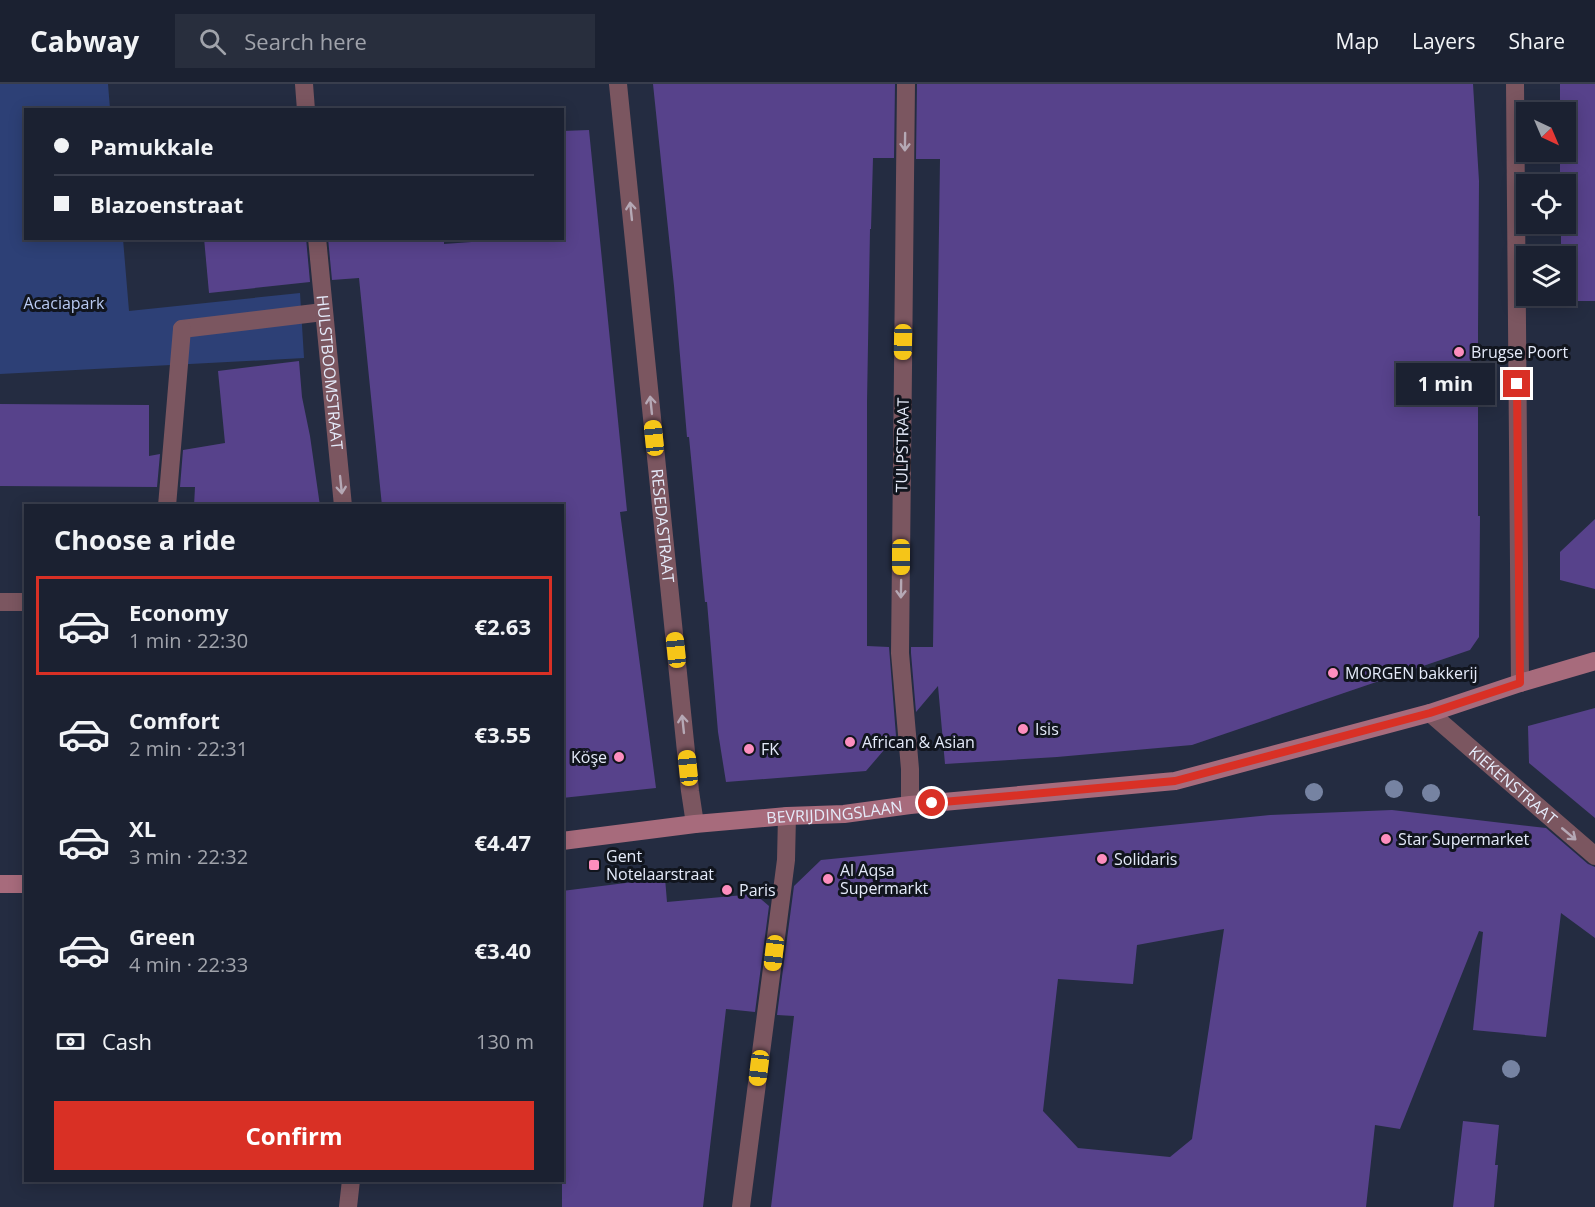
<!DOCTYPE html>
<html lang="en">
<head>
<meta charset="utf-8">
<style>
	:root { --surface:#1b2131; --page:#282e3d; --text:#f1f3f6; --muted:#a0a3ab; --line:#393e4d; --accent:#d93025 }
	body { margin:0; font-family:"Open Sans",sans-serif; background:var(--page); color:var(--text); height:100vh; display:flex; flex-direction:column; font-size:22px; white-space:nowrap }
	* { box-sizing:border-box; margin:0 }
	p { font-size:20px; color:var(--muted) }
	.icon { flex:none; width:33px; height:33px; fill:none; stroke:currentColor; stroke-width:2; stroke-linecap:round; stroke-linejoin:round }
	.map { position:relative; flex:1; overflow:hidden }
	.panel { position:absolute; left:24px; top:420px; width:540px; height:678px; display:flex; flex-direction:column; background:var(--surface); border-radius:0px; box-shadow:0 3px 15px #0003,0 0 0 2px var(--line) }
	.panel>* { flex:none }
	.guide { position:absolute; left:24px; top:24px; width:540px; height:132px; border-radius:0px; box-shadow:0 3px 15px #0003,0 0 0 2px var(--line); display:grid; align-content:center; height:132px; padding:0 30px; background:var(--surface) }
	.needle { width:39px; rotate:136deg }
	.fabs { position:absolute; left:1516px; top:18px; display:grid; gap:12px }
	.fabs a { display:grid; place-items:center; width:60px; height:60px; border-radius:0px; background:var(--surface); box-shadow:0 3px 15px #0003,0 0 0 2px var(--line); font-size:30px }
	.end { position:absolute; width:27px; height:27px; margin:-14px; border:8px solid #d93025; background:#fff; box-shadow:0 0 0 3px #fff }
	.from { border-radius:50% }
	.bubble { position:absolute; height:42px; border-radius:0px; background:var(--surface); box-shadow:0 3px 15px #0003,0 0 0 2px var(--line); font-size:20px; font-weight:700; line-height:42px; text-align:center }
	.car { position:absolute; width:18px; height:36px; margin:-18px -9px; border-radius:8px; box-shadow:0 0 4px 2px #0007; background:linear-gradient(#f5c518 24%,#345 0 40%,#f5c518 0 76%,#345 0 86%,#f5c518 0) }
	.guide b { display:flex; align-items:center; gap:21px; height:57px; font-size:22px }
	.guide b+b { border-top:2px solid var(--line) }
	.guide i { width:15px; height:15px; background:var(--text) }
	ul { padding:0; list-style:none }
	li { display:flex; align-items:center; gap:18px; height:99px; margin:0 12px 9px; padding:0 18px; border:3px solid transparent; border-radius:0px }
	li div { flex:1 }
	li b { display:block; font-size:22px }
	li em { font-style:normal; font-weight:700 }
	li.current { border-color:var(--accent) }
	li>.icon { width:54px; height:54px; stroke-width:1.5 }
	h2 { padding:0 30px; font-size:27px; line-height:72px }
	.pay { display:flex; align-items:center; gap:15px; height:66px; padding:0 30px; font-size:22px }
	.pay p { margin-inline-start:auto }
	.primary-button { display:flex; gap:12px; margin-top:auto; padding:12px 30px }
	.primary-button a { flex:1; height:69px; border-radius:0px; background:var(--accent); color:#fff; font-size:24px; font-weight:700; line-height:69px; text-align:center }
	header { display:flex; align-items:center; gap:36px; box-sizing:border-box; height:84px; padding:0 30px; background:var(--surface); border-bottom:2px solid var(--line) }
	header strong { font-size:28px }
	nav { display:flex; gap:33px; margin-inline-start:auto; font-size:21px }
	.search { width:420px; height:54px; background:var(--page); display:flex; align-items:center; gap:15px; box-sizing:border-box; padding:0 21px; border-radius:0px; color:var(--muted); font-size:22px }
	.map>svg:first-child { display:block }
	.green { fill:#2d4076 }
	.building { fill:#57428b; fill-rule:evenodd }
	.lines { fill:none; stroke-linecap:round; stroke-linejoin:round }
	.lane { stroke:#7b5660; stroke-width:18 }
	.street { stroke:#7b5660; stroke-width:18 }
	.secondary { stroke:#a76b7c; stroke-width:18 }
	.tree { fill:#7683a2 }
	.oneway { stroke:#b5a8b5 }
	.route { stroke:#d93025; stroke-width:8 }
	.poi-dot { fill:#fd8ebe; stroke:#11151e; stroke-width:2 }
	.labels { text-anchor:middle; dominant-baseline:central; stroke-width:6; stroke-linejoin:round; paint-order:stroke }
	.park-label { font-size:16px; fill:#b9caf2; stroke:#11151e }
	.poi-label { font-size:16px; fill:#e5ebfa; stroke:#11151e; text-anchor:start }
	.street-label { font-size:16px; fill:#e5ebfa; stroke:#11151e }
</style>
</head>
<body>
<header>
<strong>Cabway</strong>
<div class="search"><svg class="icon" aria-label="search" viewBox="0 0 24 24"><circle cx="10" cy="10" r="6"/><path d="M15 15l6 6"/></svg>Search here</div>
<nav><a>Map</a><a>Layers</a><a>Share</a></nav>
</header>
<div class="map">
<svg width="1595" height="1123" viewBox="0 0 1595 1123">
	<rect width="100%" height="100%" fill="#242c41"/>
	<!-- green -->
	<polygon class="green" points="0,0 108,0 110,25 26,26 26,154 123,155 129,227 300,209 304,274 0,290"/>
	<!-- building -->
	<g class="building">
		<polygon points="653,0 895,0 894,74 873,74 871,145 870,145 867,319 867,562 889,563 896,652 866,687 726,698 718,648 707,518 705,518 689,353 687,353 674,202"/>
		<polygon points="917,0 1473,0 1479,97 1478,249 1478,432 1480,432 1479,553 1470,566 1192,661 1057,673 945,680 938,602 916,628 911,569 911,563 933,563 940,75 916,75"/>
		<polygon points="1560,0 1595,0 1595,217 1562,217 1562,212 1566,212 1566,172 1561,172 1561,140 1566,140 1566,100 1560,100 1560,68 1566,68 1566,28 1560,28"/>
		<polygon points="589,46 627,427 620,428 656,704 562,714 562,418 536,422 382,422 359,194 332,196 328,154 444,154 444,160 529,154 562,154 562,47"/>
		<polygon points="204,154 306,154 310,198 209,209"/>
		<polygon points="299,277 302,313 310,352 320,422 194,422 195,403 180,403 183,366 225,359 218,287"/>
		<polygon points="0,320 149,321 149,372 160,370 157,403 0,402"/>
		<polygon points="1595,435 1595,505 1560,496 1560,468"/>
		<polygon points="1595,624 1595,734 1529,679 1528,642"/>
		<path d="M 1392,726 L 1546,744 L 1588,780 L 1595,783 L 1595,854 L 1561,829 L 1546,953 L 1473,946 L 1483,848 L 1479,847 L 1400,1045 L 1375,1041 L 1366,1123 L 771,1123 L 794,932 L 777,931 L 794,802 L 821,776 L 1270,731 ZM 1224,845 L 1192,1055 L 1170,1073 L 1078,1064 L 1043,1027 L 1058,895 L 1133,900 L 1137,861 Z"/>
		<polygon points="665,794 667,818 755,810 769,822 755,928 726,925 703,1123 562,1123 562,807"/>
		<polygon points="1463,1037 1499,1041 1495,1081 1498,1081 1494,1123 1453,1123"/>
	</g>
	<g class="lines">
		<!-- lane -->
		<polyline class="lane" points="182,245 323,228"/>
		<!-- street -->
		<g class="street">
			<polyline points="304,0 306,26"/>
			<path id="s1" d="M 618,0 L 690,707 L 695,740"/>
			<polyline points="906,0 900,569 910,685 910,721"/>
			<polyline points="1515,0 1520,599"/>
			<path id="s2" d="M 317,154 L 343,422"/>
			<polyline points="167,422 182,245"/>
			<polyline points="0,518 26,518"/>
			<path id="s3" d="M 1430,629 L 1595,772"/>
			<polyline points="348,1123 351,1096"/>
			<polyline points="741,1123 786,776 787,732"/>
		</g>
		<!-- secondary -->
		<g class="secondary">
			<path id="s4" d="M 562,757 L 695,740 L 787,732 L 844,730 L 910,721 L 1175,697 L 1430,629 L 1520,599 L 1595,577"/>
			<polyline points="0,800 26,800"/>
		</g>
	</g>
	<!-- trees -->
	<g class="tree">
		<circle cx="1394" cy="705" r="9"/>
		<circle cx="1314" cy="708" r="9"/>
		<circle cx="1431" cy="709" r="9"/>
		<circle cx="1511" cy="985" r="9"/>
	</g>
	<!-- one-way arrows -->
	<defs><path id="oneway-shaft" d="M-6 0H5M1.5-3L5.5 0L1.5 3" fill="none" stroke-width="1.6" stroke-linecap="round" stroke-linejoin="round" transform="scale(1.5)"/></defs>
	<g class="oneway">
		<use href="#oneway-shaft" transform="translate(905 58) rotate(91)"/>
		<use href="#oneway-shaft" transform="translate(631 127) rotate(-96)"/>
		<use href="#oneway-shaft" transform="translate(651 321) rotate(-96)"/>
		<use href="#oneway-shaft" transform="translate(341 401) rotate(84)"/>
		<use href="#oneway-shaft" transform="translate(901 505) rotate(91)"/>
		<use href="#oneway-shaft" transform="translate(683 640) rotate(-96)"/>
		<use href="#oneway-shaft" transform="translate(1569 750) rotate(40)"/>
	</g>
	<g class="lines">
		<!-- route -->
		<polyline class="route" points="932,719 1175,697 1430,629 1520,599 1517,300"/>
	</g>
	<!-- markers -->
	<g class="poi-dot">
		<circle cx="1459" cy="268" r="6"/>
		<circle cx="1333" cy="589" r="6"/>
		<circle cx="1023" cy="645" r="6"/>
		<circle cx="850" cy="658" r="6"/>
		<circle cx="749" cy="665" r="6"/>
		<circle cx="619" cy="673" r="6"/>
		<circle cx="1386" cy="755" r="6"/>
		<circle cx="1102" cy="775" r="6"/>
		<rect x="588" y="775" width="12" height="12" rx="3"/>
		<circle cx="828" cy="795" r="6"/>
		<circle cx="727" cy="806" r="6"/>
	</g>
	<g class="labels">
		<!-- park labels -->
		<g class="park-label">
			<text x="64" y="219">Acaciapark</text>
		</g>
		<!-- poi labels -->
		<g class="poi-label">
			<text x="1471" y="268">Brugse Poort</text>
			<text x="1345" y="589">MORGEN bakkerij</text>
			<text x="1035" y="645">Isis</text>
			<text x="862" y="658">African &amp; Asian</text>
			<text x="761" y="665">FK</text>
			<text x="607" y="673" text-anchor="end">Köşe</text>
			<text x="1398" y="755">Star Supermarket</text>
			<text x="606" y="772">Gent<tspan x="606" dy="18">Notelaarstraat</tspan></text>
			<text x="1114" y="775">Solidaris</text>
			<text x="840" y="786">Al Aqsa<tspan x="840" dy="18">Supermarkt</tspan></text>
			<text x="739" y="806">Paris</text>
		</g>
		<!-- street labels -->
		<g class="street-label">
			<text stroke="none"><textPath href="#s2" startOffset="135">HULSTBOOMSTRAAT</textPath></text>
			<text transform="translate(902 361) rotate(-89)">TULPSTRAAT</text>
			<text stroke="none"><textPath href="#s1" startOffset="444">RESEDASTRAAT</textPath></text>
			<text stroke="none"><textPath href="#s3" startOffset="110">KIEKENSTRAAT</textPath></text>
			<text stroke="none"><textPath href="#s4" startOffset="274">BEVRIJDINGSLAAN</textPath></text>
		</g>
	</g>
</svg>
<div class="fabs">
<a><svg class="needle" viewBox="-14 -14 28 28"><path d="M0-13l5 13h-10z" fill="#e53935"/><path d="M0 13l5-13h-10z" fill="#a0a3ab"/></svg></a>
<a><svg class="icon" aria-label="locate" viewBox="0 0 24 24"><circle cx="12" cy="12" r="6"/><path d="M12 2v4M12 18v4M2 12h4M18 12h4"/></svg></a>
<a><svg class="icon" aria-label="layers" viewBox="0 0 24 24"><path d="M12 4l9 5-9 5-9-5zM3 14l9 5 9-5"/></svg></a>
</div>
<i class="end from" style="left:932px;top:719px"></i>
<i class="end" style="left:1517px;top:300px"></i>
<div class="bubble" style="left:1396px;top:279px;width:99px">1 min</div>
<i class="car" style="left:903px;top:258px;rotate:181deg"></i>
<i class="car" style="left:654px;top:354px;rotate:354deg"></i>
<i class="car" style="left:901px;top:473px;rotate:180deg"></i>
<i class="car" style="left:676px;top:566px;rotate:354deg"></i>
<i class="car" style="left:688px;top:684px;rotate:354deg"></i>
<i class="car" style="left:774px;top:869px;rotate:187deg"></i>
<i class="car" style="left:759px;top:984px;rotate:187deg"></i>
<div class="guide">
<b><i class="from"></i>Pamukkale</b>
<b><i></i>Blazoenstraat</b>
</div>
<section class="panel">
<h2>Choose a ride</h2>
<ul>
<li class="current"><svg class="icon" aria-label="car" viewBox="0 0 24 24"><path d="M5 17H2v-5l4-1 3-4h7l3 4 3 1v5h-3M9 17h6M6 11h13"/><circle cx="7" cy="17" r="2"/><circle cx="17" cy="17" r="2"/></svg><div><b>Economy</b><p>1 min · 22:30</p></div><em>€2.63</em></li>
<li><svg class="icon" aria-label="car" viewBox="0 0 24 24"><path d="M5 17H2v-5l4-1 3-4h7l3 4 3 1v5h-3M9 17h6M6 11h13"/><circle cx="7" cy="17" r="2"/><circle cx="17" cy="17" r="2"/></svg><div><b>Comfort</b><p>2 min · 22:31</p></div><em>€3.55</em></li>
<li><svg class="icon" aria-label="car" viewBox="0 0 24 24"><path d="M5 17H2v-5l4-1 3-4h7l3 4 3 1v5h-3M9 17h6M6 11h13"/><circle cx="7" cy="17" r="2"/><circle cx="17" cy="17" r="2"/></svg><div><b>XL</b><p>3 min · 22:32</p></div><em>€4.47</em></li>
<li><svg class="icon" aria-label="car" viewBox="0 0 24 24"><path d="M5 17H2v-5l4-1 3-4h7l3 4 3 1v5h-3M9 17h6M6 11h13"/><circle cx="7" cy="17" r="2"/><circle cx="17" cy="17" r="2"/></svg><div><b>Green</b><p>4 min · 22:33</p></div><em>€3.40</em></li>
</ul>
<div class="pay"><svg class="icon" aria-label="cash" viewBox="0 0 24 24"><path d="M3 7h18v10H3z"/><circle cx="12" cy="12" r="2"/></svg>Cash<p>130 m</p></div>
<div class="primary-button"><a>Confirm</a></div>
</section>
</div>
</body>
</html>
